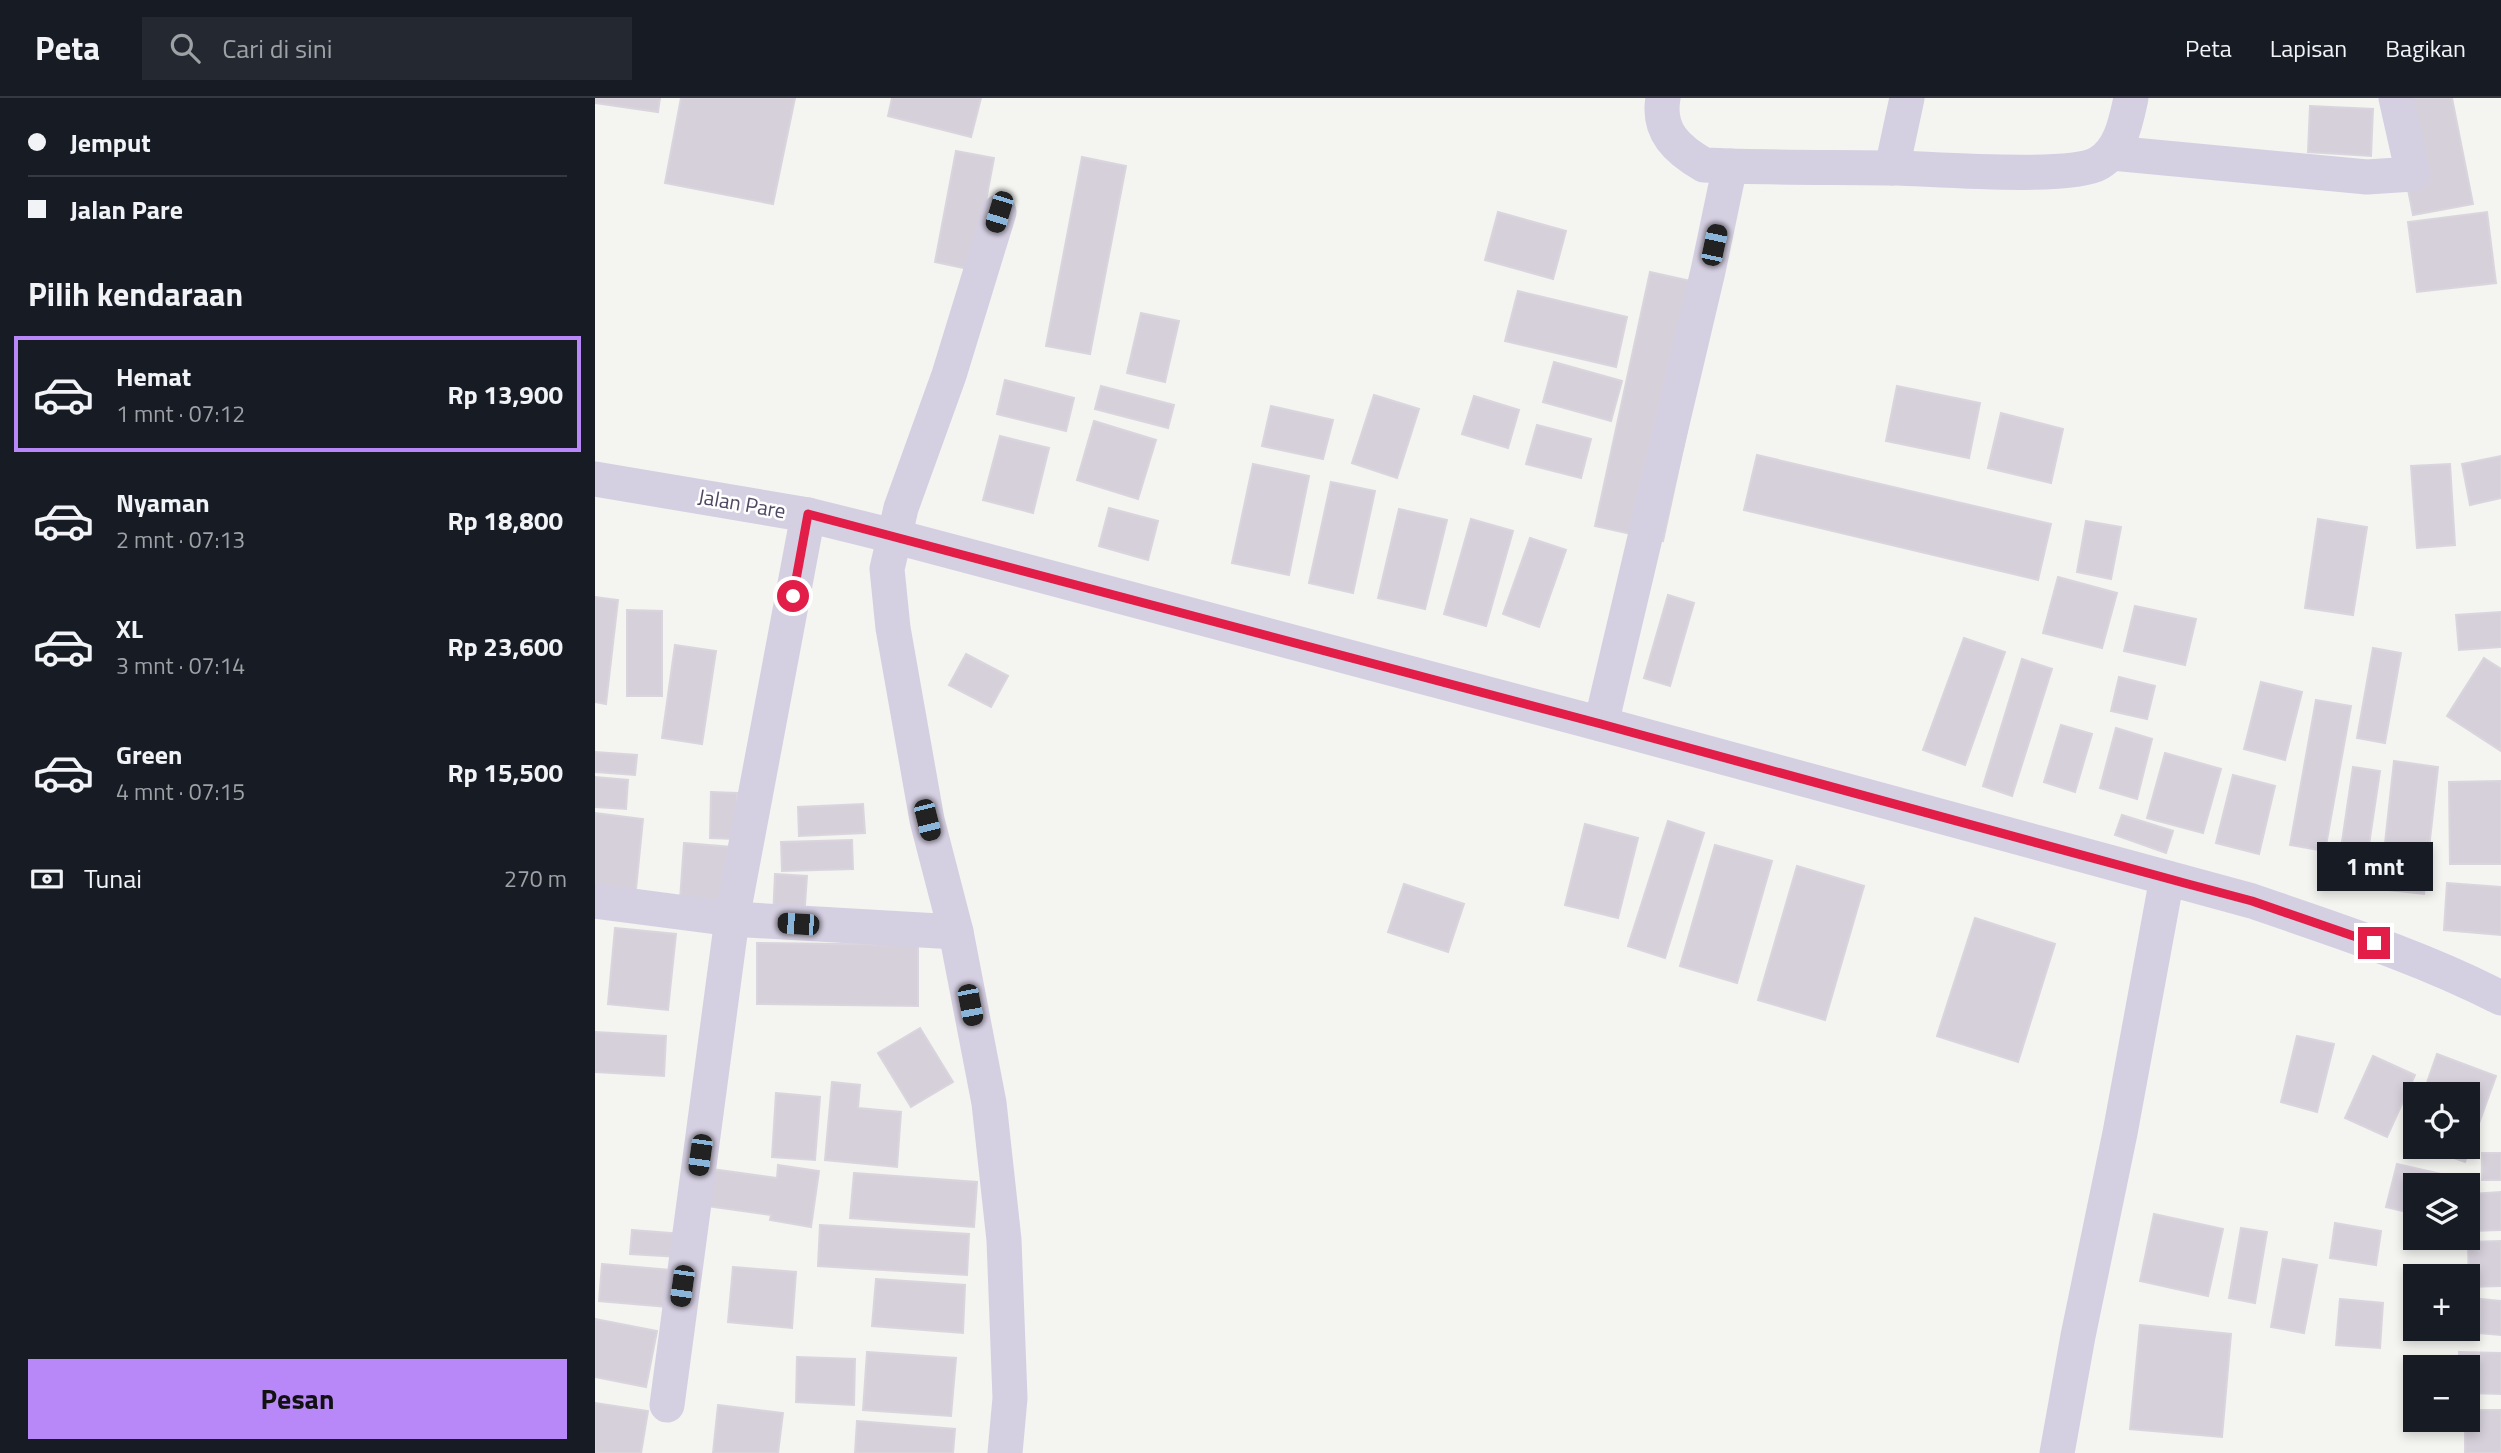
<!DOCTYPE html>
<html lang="id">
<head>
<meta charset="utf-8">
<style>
	:root { --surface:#171b24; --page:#242831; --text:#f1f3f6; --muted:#9ea1a6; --line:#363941; --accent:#b988f8 }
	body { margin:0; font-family:"Titillium Web",sans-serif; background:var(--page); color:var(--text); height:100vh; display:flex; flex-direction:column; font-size:26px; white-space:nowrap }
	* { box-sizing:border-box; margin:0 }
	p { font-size:23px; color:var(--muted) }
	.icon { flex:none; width:38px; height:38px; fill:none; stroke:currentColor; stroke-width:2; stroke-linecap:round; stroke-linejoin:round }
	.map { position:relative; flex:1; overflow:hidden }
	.details { display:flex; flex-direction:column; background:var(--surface); width:595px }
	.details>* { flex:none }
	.hud { display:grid; align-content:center; height:154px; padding:0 28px; background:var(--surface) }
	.buttons { position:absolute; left:1808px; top:984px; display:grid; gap:14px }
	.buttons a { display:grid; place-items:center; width:77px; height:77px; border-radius:0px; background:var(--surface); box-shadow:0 4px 10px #0003; font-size:35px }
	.end { position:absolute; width:32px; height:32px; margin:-16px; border:9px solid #e11d48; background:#fff; box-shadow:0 0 0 4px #fff }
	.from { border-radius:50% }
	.bubble { position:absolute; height:49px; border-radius:0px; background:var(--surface); box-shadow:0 4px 10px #0003; font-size:23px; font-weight:700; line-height:49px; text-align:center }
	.car { position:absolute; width:21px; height:42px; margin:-21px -10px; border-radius:9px; box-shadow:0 0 5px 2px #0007; background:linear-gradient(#222 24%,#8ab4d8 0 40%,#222 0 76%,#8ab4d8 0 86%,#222 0) }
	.hud b { display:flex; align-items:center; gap:24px; height:66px; font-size:26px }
	.hud b+b { border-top:2px solid var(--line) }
	.hud i { width:18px; height:18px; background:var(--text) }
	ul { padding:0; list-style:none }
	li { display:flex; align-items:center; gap:21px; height:116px; margin:0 14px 10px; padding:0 14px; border:4px solid transparent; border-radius:0px }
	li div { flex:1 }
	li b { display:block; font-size:26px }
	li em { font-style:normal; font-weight:700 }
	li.current { border-color:var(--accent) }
	li>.icon { width:63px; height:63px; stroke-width:1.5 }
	h2 { padding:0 28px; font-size:32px; line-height:84px }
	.pay { display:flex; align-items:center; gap:18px; height:77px; padding:0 28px; font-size:26px }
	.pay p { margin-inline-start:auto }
	.action { display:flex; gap:14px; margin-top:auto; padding:14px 28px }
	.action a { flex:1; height:80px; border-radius:0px; background:var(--accent); color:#111; font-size:28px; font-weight:700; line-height:80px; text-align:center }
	header { display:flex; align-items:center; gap:42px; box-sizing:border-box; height:98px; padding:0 35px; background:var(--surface); border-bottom:2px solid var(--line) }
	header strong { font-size:33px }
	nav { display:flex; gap:38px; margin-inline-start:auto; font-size:24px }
	.search { width:490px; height:63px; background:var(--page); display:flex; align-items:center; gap:18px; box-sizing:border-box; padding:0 24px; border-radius:0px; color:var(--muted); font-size:26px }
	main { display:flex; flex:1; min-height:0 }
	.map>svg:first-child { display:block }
	.building { fill:#d5d0da; stroke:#dad5dd; stroke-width:2 }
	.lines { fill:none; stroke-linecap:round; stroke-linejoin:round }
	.minor { stroke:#d5cfe2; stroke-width:35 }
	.route { stroke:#e11d48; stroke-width:9 }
	.labels { text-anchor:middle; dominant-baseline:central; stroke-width:5; stroke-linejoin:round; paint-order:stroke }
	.street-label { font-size:21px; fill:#504761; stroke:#fff }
</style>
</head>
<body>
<header>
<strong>Peta</strong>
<div class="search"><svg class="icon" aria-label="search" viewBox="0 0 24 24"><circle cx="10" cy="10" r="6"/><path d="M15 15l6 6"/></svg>Cari di sini</div>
<nav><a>Peta</a><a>Lapisan</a><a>Bagikan</a></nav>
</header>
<main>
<section class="details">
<div class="hud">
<b><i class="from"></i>Jemput</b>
<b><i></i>Jalan Pare</b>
</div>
<h2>Pilih kendaraan</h2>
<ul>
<li class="current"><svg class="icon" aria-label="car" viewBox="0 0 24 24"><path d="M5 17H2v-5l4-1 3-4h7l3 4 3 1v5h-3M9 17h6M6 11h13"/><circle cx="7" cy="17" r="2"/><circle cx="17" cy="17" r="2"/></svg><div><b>Hemat</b><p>1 mnt · 07:12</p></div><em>Rp 13,900</em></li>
<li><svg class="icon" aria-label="car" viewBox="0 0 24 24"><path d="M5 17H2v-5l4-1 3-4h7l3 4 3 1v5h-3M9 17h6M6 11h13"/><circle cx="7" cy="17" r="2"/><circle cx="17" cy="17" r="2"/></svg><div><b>Nyaman</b><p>2 mnt · 07:13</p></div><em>Rp 18,800</em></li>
<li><svg class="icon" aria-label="car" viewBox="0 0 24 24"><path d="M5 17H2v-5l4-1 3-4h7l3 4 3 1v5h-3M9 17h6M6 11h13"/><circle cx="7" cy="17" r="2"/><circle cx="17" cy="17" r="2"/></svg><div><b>XL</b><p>3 mnt · 07:14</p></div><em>Rp 23,600</em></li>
<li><svg class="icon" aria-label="car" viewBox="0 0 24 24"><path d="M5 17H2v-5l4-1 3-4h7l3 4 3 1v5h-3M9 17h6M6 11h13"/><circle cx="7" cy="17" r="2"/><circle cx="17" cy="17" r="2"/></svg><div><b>Green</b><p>4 mnt · 07:15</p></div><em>Rp 15,500</em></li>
</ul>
<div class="pay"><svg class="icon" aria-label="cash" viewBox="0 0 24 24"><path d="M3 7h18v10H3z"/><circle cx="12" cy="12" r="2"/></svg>Tunai<p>270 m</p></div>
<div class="action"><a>Pesan</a></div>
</section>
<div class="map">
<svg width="1906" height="1355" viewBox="0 0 1906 1355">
	<rect width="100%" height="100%" fill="#f4f4f1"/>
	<!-- building -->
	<g class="building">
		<polygon points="0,0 65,0 63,14 0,5"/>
		<polygon points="86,0 200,0 178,106 70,85"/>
		<polygon points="297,0 386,0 376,39 293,18"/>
		<polygon points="1795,0 1857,0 1878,106 1818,117"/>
		<polygon points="1715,8 1778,11 1776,58 1713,54"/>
		<polygon points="361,53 399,60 378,172 340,164"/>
		<polygon points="487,59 531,68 495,256 451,248"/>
		<polygon points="903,114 971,133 958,181 890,162"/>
		<polygon points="1892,114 1901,185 1822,194 1813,124"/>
		<polygon points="1055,174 1123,189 1068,443 1000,428"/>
		<polygon points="923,193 1032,219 1021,269 910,243"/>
		<polygon points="546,215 584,223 570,284 532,275"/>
		<polygon points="959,264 1027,283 1016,323 948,304"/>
		<polygon points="410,282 479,300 471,333 402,316"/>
		<polygon points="506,288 579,307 573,330 500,311"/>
		<polygon points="1302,288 1385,305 1374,360 1291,343"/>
		<polygon points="779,297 824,311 802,380 757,365"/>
		<polygon points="879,298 924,312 913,350 867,336"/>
		<polygon points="676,308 738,322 728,361 667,348"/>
		<polygon points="1406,315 1468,331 1456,385 1393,370"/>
		<polygon points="499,323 561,342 543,401 482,382"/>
		<polygon points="942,327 996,341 986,380 931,366"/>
		<polygon points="405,338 454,350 438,415 388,402"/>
		<polygon points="1162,357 1456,426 1443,482 1149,412"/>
		<polygon points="1906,358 1906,400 1875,407 1867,366"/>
		<polygon points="658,366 714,378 694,477 637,465"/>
		<polygon points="1855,366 1860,447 1822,450 1816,368"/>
		<polygon points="736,384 780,393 758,495 714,485"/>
		<polygon points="514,410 563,423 553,462 504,448"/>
		<polygon points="804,411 852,422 830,511 783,500"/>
		<polygon points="876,421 918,433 891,528 849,516"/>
		<polygon points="1723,421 1772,429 1758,517 1710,510"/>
		<polygon points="1491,423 1526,429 1516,481 1482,474"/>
		<polygon points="935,440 971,452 944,529 908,516"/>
		<polygon points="1463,479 1522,495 1507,550 1448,535"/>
		<polygon points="1073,497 1099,505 1075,588 1049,580"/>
		<polygon points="0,499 23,502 11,606 0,604"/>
		<polygon points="1540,508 1601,521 1590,567 1529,553"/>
		<polygon points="32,512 67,513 67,598 32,598"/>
		<polygon points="1906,514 1906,549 1864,552 1861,517"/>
		<polygon points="1369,540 1410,554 1370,667 1328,652"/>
		<polygon points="80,547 121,553 107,646 67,640"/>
		<polygon points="1778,550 1806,555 1790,645 1762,640"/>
		<polygon points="371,556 413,578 396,609 354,587"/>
		<polygon points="1889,560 1906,571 1906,653 1852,618"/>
		<polygon points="1427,561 1457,571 1417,698 1388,688"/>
		<polygon points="1524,579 1560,588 1552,621 1516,613"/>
		<polygon points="1666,584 1707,594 1690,662 1649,651"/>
		<polygon points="1721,602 1756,608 1730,753 1695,747"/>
		<polygon points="1466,627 1497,636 1480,694 1449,684"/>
		<polygon points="1521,630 1557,641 1542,701 1505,690"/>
		<polygon points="0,654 42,657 40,677 0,674"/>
		<polygon points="1570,655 1626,671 1608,735 1552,720"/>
		<polygon points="1799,663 1843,669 1829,796 1785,791"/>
		<polygon points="1758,669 1785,673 1771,767 1744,764"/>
		<polygon points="1638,677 1680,688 1664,756 1621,745"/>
		<polygon points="0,679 33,682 31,711 0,709"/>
		<polygon points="1906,683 1906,766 1855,766 1854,684"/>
		<polygon points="116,694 142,695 141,741 115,740"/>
		<polygon points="268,706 270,735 204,738 203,709"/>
		<polygon points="0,715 48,721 40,801 0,796"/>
		<polygon points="1527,717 1578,733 1571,755 1520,737"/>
		<polygon points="1073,723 1109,735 1070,860 1033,848"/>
		<polygon points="990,726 1043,740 1023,820 970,807"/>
		<polygon points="257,742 258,771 187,773 186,744"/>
		<polygon points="89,745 137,749 132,807 85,802"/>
		<polygon points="1120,747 1177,763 1142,885 1085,868"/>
		<polygon points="1202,768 1269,788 1230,922 1163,902"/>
		<polygon points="180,776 212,778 209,821 178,820"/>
		<polygon points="1852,785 1906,789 1906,837 1849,832"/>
		<polygon points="809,786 869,806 853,854 793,834"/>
		<polygon points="1380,820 1460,846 1423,964 1342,938"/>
		<polygon points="20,830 81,836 73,912 13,906"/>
		<polygon points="162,845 323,847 323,908 162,906"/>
		<polygon points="325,930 358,984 316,1009 283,955"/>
		<polygon points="0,934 71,938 69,978 0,974"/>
		<polygon points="1702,938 1739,946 1722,1014 1686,1004"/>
		<polygon points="1842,956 1901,978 1870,1064 1826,1048 1872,1048 1872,996 1828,996"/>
		<polygon points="1778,958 1820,977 1792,1039 1750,1020"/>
		<polygon points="237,984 265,987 263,1010 306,1014 302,1069 230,1062"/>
		<polygon points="181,995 225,999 220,1062 177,1059"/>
		<polygon points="1820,1016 1820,1046 1811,1042"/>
		<rect x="1887" y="1055" width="19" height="27"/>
		<polygon points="1802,1066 1855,1078 1853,1087 1820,1087 1820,1116 1791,1109"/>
		<polygon points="183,1067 224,1073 216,1129 175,1122 176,1117 111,1108 116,1071 182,1080"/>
		<polygon points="259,1075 382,1084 379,1129 255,1120"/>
		<polygon points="1906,1094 1906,1132 1878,1133 1876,1096"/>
		<polygon points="1559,1116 1628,1131 1613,1198 1545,1183"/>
		<polygon points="1740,1125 1786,1133 1781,1167 1735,1160"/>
		<polygon points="225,1127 374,1136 372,1177 223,1168"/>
		<polygon points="1646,1130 1672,1134 1660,1205 1634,1200"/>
		<polygon points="37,1132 87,1136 85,1159 35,1156"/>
		<polygon points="1906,1143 1906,1188 1874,1189 1873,1144"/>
		<polygon points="1688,1161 1722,1167 1709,1235 1676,1229"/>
		<polygon points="7,1166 75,1172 72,1209 4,1203"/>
		<polygon points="138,1169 201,1174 197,1230 133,1224"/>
		<polygon points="281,1181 370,1187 368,1235 277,1228"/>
		<polygon points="1745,1201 1788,1205 1785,1250 1741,1247"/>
		<polygon points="1886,1201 1906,1203 1906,1237 1884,1235"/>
		<polygon points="0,1221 62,1233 51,1289 0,1279"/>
		<polygon points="1545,1227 1636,1236 1627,1339 1535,1331"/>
		<polygon points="272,1254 361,1260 356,1318 268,1312"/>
		<polygon points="1864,1254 1906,1255 1906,1296 1872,1295 1872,1269 1864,1269"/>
		<polygon points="202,1259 260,1261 259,1307 201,1304"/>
		<polygon points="0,1305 53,1313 46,1355 0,1355"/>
		<polygon points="123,1307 188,1315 183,1355 118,1355"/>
		<polygon points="1872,1312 1906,1312 1906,1355 1870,1355 1870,1321 1872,1321"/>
		<polygon points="262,1323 360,1331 358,1355 260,1355"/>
	</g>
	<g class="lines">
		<!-- minor -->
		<g class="minor">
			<path d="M 1068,0 C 1062,34 1083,52 1109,67 C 1173,70 1238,69 1302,70 C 1340,71 1476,82 1504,65 C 1526,52 1531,23 1536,0"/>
			<polyline points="1517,55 1772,79 1818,76 1801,0"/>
			<polyline points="1297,70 1312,0"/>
			<polyline points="404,114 354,277 306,410 292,471 298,530 332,722 361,834 394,1005 409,1142 415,1300 410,1355"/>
			<path d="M 0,381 L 213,417 L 298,438 L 1006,626 L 1657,803 C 1741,832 1826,859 1906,900"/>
			<polyline points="1006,626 1113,173 1135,68"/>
			<polyline points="0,803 137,821 361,834"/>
			<polyline points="72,1307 137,821 213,417"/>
			<polyline points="1462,1355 1483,1238 1525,1035 1572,780"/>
		</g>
	</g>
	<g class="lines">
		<!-- route -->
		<polyline class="route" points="198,498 213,416 1006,626 1593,786 1657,803 1779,845"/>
	</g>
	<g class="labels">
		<!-- street labels -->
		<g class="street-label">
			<text transform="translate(147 405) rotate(10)">Jalan Pare</text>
		</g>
	</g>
</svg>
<div class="buttons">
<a><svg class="icon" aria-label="locate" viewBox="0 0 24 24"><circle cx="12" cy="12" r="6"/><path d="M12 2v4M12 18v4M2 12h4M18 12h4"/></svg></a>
<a><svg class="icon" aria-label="layers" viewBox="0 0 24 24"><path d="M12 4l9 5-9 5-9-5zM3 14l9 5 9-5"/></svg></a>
<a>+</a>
<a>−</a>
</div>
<i class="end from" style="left:198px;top:498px"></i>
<i class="end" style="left:1779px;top:845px"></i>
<div class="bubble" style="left:1722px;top:744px;width:116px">1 mnt</div>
<i class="car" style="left:404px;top:114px;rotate:197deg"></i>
<i class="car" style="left:1119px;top:147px;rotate:12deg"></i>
<i class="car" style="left:332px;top:722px;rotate:166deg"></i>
<i class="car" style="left:203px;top:826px;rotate:274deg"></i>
<i class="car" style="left:375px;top:907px;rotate:169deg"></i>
<i class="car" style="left:105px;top:1057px;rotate:188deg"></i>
<i class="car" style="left:87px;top:1188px;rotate:188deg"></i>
</div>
</main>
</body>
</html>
